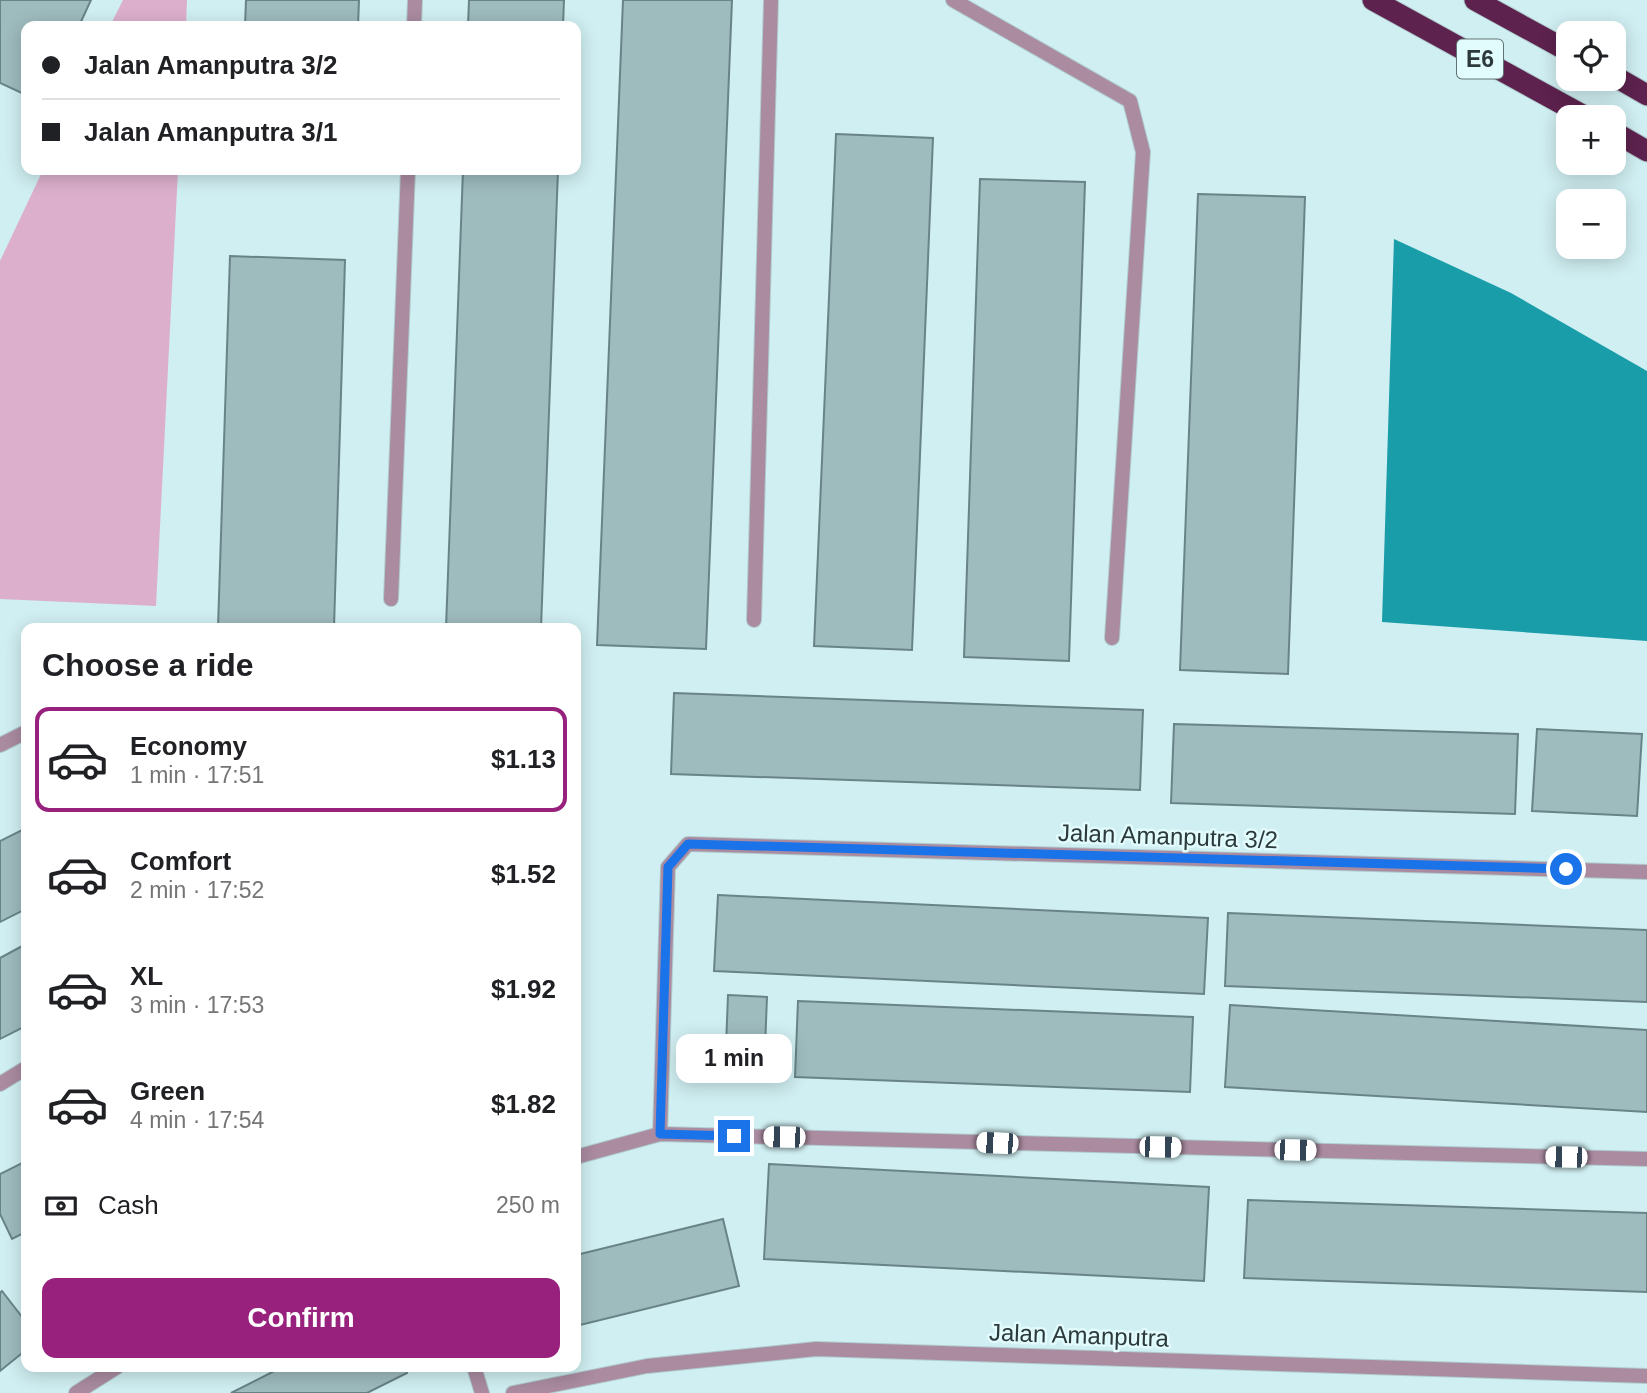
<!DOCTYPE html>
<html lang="en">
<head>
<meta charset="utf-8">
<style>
	:root { --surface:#fff; --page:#f2f2f2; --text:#202124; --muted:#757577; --line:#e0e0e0; --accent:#97217d }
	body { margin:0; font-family:Helvetica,sans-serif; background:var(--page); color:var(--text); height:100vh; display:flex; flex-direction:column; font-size:26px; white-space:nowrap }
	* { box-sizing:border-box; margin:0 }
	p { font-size:23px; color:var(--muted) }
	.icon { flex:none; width:38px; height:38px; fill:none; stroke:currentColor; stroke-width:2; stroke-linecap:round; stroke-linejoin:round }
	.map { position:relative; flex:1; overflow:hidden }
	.details { position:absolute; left:21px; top:623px; width:560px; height:749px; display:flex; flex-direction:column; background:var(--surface); border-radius:14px; box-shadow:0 4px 18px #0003 }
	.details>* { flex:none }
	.top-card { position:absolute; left:21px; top:21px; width:560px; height:154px; border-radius:14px; box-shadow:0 4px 18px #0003; display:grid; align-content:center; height:154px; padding:0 21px; background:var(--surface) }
	.fabs { position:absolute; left:1556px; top:21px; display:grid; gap:14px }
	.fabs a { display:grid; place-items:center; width:70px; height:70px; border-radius:14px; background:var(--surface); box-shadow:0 4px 18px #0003; font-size:35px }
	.end { position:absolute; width:32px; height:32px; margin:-16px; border:9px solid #1a73e8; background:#fff; box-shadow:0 0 0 4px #fff }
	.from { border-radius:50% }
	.bubble { position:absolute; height:49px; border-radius:14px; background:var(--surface); box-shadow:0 4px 18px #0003; font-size:23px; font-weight:700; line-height:49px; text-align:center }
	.car { position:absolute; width:21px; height:42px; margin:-21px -10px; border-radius:9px; box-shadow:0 0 5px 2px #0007; background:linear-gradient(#fff 24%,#345 0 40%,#fff 0 76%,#345 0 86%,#fff 0) }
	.top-card b { display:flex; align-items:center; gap:24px; height:66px; font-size:26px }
	.top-card b+b { border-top:2px solid var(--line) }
	.top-card i { width:18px; height:18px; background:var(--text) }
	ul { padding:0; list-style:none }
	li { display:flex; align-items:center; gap:21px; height:105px; margin:0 14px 10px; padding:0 7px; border:4px solid transparent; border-radius:14px }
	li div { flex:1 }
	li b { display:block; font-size:26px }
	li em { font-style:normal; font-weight:700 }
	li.current { border-color:var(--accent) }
	li>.icon { width:63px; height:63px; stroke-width:1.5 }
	h2 { padding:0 21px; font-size:32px; line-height:84px }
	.pay { display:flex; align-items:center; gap:18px; height:77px; padding:0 21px; font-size:26px }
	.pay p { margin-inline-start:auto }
	.button { display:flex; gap:14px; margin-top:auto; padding:14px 21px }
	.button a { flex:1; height:80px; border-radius:14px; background:var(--accent); color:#fff; font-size:28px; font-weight:700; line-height:80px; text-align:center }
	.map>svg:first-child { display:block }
	.green { fill:#dcb0cd }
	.water { fill:#199da9 }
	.building { fill:#9ebbbe; stroke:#688487; stroke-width:2 }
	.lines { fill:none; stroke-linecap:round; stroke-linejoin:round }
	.street-casing { stroke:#afcbcd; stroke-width:16 }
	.highway-casing { stroke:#afcbcd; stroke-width:23 }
	.street { stroke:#aa8ba0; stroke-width:14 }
	.highway { stroke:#5d224e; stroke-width:21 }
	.route { stroke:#1a73e8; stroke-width:9 }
	.labels { text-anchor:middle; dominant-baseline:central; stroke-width:5; stroke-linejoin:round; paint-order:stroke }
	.shield { fill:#e2fbfd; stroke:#637475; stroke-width:2 }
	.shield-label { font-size:23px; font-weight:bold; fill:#2d3a3b }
	.street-label { font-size:24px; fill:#2d3a3b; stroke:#e2fbfd }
</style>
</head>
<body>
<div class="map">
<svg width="1647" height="1393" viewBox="0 0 1647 1393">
	<rect width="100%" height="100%" fill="#d0eff2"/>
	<!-- green -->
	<g class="green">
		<polygon points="123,0 187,0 186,26 110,26"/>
		<polygon points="43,170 178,170 156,606 0,599 0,261"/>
	</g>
	<!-- water -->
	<polygon class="water" points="1394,239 1511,293 1647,371 1647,641 1382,622"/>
	<!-- building -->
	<g class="building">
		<polygon points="0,0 91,0 79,26 26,26 26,95 0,83"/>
		<polygon points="246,0 359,0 358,26 245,26"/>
		<polygon points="469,0 564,0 563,26 468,26"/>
		<polygon points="623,0 732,0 706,649 597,645"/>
		<polygon points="836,134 933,138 912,650 814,646"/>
		<polygon points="463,170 558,170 541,628 446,628"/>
		<polygon points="980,179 1085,182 1069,661 964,657"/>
		<polygon points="1198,194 1305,197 1288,674 1180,670"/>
		<polygon points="230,256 345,260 334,628 218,628"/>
		<polygon points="674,693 1143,710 1140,790 671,774"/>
		<polygon points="1174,724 1518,734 1515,814 1171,803"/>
		<polygon points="1537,729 1642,734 1637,816 1532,811"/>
		<polygon points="26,828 26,909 0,922 0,841"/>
		<polygon points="718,895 1208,918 1204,994 714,971"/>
		<polygon points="1228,913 1647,930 1647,1002 1225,986"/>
		<polygon points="26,944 26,1026 0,1039 0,958"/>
		<polygon points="728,995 767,997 764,1073 725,1072"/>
		<polygon points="798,1001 1193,1017 1190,1092 795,1077"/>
		<polygon points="1230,1005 1647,1030 1647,1112 1225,1087"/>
		<polygon points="26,1161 26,1232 12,1239 0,1214 0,1174"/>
		<polygon points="769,1164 1209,1187 1204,1281 764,1259"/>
		<polygon points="1248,1200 1647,1213 1647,1292 1244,1278"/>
		<polygon points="723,1219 739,1286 576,1326 576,1255"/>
		<polygon points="2,1291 26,1322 26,1350 0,1371 0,1293"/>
		<polygon points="282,1367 404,1367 407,1373 367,1393 231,1393"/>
	</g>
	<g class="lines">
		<defs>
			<g id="street">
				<polyline points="953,0 1130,101 1143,152 1112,638"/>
				<polyline points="414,26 415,0"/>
				<polyline points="391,599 408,170"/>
				<polyline points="754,620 771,0"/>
				<polyline points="0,745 26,732"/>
				<polyline points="0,1084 26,1068"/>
				<polyline points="660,1134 668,867 688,844 1647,872"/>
				<polyline points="576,1157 660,1134 1647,1159"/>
				<polyline points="474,1367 482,1393"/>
				<polyline points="76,1393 117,1367"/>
				<polyline points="513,1393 647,1366 816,1349 1647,1376"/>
			</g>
			<g id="highway">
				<polyline points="1373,0 1586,117"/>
				<polyline points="1475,0 1568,51"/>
				<polyline points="1614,76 1647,95"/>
				<polyline points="1614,132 1647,151"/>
			</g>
		</defs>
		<!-- street casing -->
		<use href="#street" class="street-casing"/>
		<!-- highway casing -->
		<use href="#highway" class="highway-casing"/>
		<!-- street -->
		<use href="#street" class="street"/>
		<!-- highway -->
		<use href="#highway" class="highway"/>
	</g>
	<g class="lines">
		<!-- route -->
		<polyline class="route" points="734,1136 660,1134 668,867 688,844 1566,869"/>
	</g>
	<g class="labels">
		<!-- shield labels -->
		<rect class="shield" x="1457" y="39.5" width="46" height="39" rx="5"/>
		<g class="shield-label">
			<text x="1480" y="59">E6</text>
		</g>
		<!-- street labels -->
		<g class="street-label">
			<text transform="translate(1168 836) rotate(2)">Jalan Amanputra 3/2</text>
			<text transform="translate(1079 1335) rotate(2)">Jalan Amanputra</text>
		</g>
	</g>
</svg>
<div class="fabs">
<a><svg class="icon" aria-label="locate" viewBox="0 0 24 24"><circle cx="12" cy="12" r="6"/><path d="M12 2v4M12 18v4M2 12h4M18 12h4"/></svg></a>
<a>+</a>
<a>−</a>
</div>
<i class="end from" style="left:1566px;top:869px"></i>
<i class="end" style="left:734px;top:1136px"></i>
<div class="bubble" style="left:676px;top:1034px;width:116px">1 min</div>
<i class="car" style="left:784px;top:1137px;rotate:271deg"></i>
<i class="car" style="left:997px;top:1143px;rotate:272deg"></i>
<i class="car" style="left:1160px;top:1147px;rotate:91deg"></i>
<i class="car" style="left:1295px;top:1150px;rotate:91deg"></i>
<i class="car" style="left:1566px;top:1157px;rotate:271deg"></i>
<div class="top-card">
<b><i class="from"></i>Jalan Amanputra 3/2</b>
<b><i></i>Jalan Amanputra 3/1</b>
</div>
<section class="details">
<h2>Choose a ride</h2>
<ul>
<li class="current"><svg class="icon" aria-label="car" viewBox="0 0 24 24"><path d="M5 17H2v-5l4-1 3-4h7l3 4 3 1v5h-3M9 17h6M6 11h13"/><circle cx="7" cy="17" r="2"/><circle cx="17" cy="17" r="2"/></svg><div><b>Economy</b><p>1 min · 17:51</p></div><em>$1.13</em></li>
<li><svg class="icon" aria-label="car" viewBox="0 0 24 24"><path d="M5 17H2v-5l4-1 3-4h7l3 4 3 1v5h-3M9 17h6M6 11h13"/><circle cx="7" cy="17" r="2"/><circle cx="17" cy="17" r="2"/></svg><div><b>Comfort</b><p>2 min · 17:52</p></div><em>$1.52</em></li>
<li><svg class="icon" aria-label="car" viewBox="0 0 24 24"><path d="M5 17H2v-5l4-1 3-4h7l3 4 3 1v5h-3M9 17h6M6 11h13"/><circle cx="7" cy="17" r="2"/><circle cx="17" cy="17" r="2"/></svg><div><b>XL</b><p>3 min · 17:53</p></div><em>$1.92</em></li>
<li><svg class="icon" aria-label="car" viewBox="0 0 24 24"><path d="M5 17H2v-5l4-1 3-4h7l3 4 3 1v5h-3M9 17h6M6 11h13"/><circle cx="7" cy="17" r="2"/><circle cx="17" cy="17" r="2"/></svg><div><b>Green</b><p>4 min · 17:54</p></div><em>$1.82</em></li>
</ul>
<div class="pay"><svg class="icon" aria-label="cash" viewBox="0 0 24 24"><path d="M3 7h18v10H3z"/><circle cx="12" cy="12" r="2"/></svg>Cash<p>250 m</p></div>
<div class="button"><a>Confirm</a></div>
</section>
</div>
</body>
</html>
